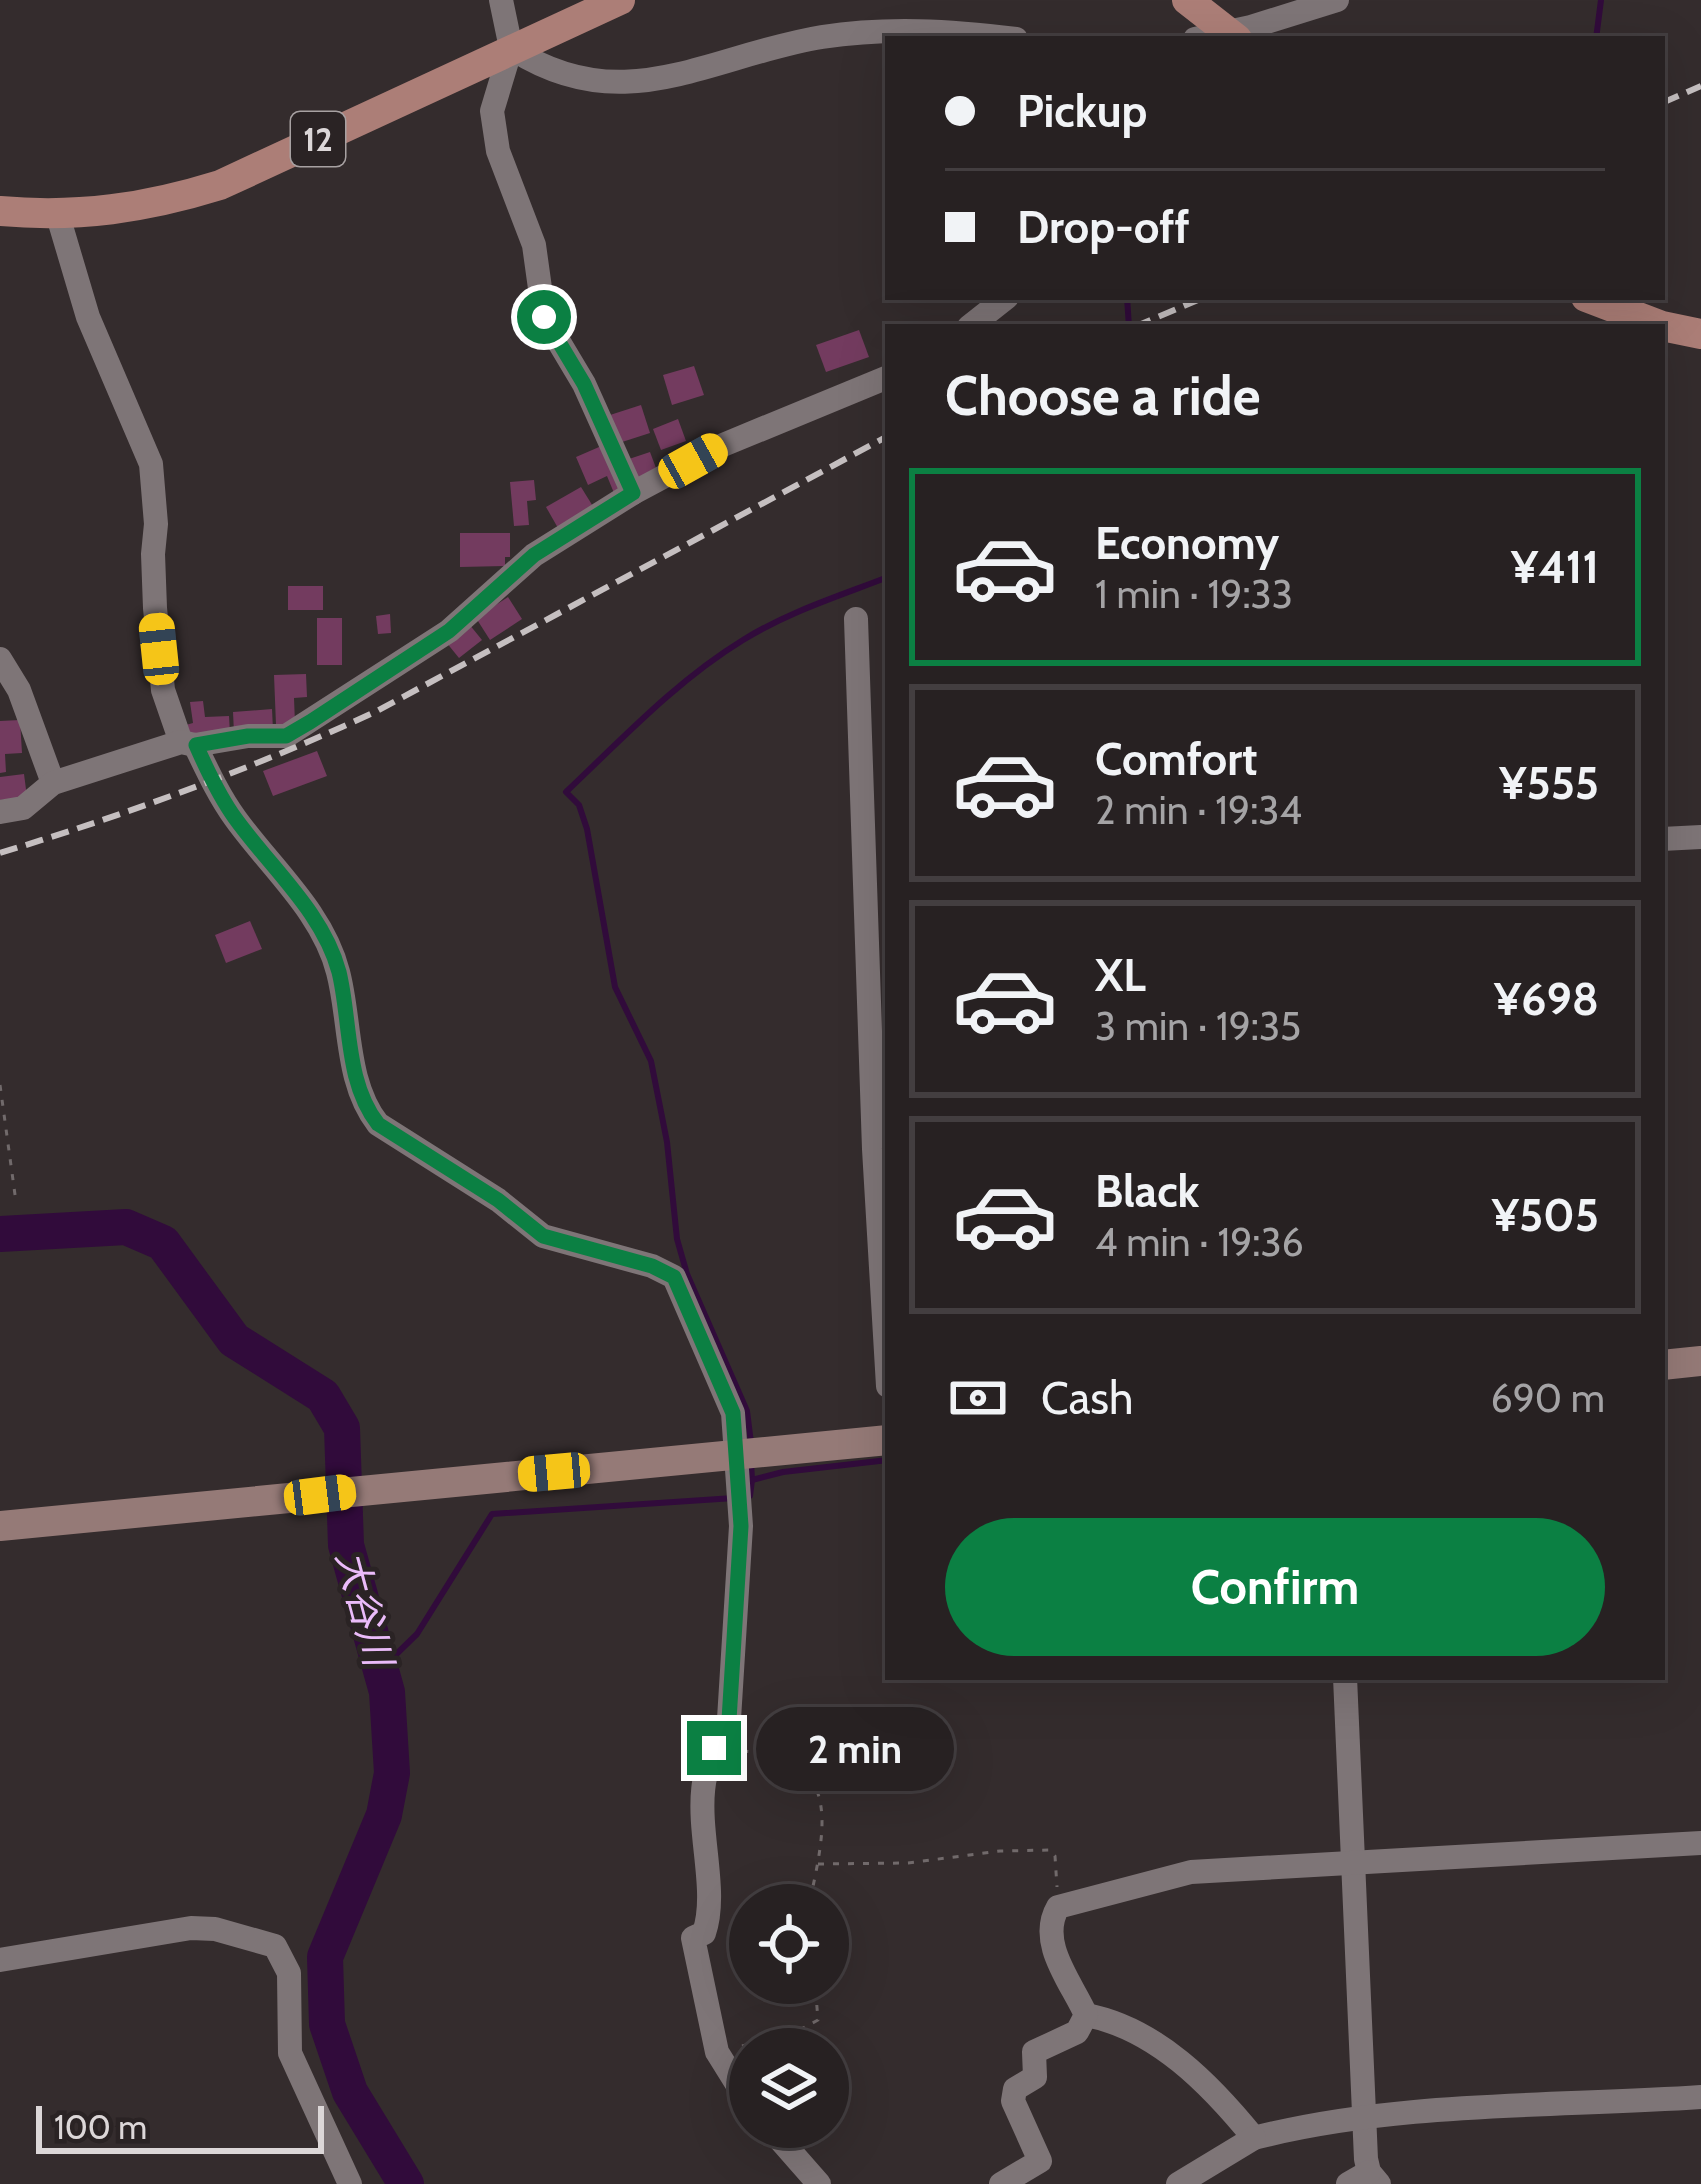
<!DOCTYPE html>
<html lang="en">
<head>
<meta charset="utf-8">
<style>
	:root { --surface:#272122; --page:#332e2f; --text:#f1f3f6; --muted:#a4a3a5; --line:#433e40; --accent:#0b8043 }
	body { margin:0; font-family:Cabin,"Noto Sans JP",sans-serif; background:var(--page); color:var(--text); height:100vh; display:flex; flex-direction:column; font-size:45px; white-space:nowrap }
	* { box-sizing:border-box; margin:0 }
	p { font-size:39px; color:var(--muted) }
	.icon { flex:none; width:66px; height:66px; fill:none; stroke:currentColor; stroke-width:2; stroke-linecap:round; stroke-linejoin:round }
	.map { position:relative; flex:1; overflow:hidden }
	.panel { position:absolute; left:885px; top:324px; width:780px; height:1356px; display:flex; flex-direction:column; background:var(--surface); border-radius:0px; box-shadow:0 12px 48px #0002,0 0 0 3px var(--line) }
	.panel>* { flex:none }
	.guide { position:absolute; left:885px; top:36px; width:780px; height:264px; border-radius:0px; box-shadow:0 12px 48px #0002,0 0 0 3px var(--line); display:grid; align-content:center; height:264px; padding:0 60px; background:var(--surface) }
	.buttons { position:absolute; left:729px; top:1884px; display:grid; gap:24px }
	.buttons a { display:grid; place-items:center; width:120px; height:120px; border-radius:50%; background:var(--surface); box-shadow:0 12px 48px #0002,0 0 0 3px var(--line); font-size:60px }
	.scale { position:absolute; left:36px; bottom:30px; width:288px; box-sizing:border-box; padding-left:12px; border:6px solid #dcd7d8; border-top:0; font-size:33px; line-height:42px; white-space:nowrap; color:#dcd7d8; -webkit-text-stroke:9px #2a2324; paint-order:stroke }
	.end { position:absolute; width:54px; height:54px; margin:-27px; border:15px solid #0b8043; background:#fff; box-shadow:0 0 0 6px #fff }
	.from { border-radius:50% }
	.bubble { position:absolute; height:84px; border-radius:42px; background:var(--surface); box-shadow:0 12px 48px #0002,0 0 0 3px var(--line); font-size:39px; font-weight:700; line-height:84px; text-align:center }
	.car { position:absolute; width:36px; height:72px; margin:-36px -18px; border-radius:15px; box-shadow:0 0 9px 3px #0007; background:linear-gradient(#f5c518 24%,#345 0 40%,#f5c518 0 76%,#345 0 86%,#f5c518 0) }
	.guide b { display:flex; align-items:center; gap:42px; height:114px; font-size:45px }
	.guide b+b { border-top:3px solid var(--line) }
	.guide i { width:30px; height:30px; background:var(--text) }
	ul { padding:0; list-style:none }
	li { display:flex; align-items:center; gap:36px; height:198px; margin:0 24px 18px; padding:0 36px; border:6px solid var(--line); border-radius:0px }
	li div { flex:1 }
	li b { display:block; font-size:45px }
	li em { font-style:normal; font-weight:700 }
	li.active { border-color:var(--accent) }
	li>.icon { width:108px; height:108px; stroke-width:1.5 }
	h2 { padding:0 60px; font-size:54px; line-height:144px }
	.pay { display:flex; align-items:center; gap:30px; height:132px; padding:0 60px; font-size:45px }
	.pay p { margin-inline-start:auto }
	.action { display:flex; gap:24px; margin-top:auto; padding:24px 60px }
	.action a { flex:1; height:138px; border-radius:72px; background:var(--accent); color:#fff; font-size:48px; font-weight:700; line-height:138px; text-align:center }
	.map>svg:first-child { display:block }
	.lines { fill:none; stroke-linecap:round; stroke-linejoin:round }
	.stream { stroke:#310b3b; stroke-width:6 }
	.river { stroke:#310b3b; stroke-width:36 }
	.building { fill:#733b5f }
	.path { stroke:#716a6b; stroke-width:3; stroke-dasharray:6 9; stroke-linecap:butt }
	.street { stroke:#7e7577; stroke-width:24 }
	.secondary { stroke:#957a77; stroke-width:30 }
	.primary { stroke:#ac7e77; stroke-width:30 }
	.rail { stroke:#c5bfc0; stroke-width:6; stroke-dasharray:18 9; stroke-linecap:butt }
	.route { stroke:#0b8043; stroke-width:15 }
	.labels { text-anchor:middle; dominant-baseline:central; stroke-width:10; stroke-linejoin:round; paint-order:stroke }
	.shield { fill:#2a2324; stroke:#a7a1a2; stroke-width:3 }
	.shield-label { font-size:33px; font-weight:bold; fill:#dcd7d8 }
	.water-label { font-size:39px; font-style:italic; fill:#eabbf9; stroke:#2a2324 }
</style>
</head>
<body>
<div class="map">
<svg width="1701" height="2184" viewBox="0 0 1701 2184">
	<rect width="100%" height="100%" fill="#342c2d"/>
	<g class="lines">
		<!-- stream -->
		<g class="stream">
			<polyline points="1596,39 1601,0"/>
			<polyline points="1127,297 1129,327"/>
			<path d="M 751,1443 L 747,1411 L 687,1274 L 677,1239 L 667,1142 L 651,1061 L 615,987 L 587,829 L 579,805 L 566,792 C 622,739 676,681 743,640 C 788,612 839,596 888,577"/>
			<polyline points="751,1462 752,1480"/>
			<polyline points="747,1497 750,1496 752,1480 783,1472 888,1460"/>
			<polyline points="380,1670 417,1634 492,1514 734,1498"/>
		</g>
		<!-- river -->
		<polyline class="river" points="0,1234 126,1227 163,1243 234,1340 323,1396 342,1428 346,1545 387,1692 392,1773 384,1815 325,1957 327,2024 350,2092 406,2184"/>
	</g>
	<!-- building -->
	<g class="building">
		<polygon points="859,330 869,357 826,372 816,345"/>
		<polygon points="694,366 704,395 672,405 663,375"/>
		<polygon points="641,405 650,433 619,443 610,415"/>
		<polygon points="678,419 686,441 661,450 653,429"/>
		<polygon points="606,444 625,488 614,493 607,476 588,485 576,457"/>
		<polygon points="650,452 659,476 638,484 629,459"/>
		<polygon points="534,480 536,500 527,501 529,525 514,526 510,482"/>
		<polygon points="581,487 594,508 558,528 546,507"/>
		<polygon points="460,533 510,533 510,557 505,557 505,566 460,567"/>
		<rect x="288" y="586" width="35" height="24"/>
		<polygon points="508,597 522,619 490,640 476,618"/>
		<polygon points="390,614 391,633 378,634 376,616"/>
		<rect x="317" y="618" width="25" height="47"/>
		<polygon points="469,624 482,640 459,658 446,642"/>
		<polygon points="306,674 307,697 294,698 295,724 276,725 274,675"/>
		<polygon points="203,701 205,717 229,716 230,733 185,737 182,726 193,723 190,702"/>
		<polygon points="272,709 273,730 234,733 233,712"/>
		<polygon points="20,720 22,753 5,754 6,772 0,773 0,721"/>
		<polygon points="317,751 327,776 273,796 263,771"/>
		<polygon points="24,774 27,797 0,800 0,777"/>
		<polygon points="250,921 262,949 226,963 215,935"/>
	</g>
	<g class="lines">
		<!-- path -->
		<g class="path">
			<polyline points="0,1085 16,1202"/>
			<path d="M 742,1751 C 845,1756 825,1830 809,1905"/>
			<polyline points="818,1864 908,1863 1000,1851 1050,1850 1055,1856 1057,1887"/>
			<polyline points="742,2046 792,2034 818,2020 815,1983"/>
		</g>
		<!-- street -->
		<g class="street">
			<polyline points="501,0 511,48 492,111 498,151 534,245 544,317 584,384 633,493"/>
			<polyline points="1195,39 1251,27 1337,0"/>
			<path d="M 511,48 C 623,121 707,56 822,37 C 888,27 951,31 1016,39"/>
			<polyline points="58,216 88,317 151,464 156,524 153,554 155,608 163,690 181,742"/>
			<polyline points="969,327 1007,297"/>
			<polyline points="856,619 874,1149 888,1386"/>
			<polyline points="0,659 19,690 53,783"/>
			<path d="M 195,745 C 207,770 219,796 235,818 C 270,867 323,912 338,972 C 351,1021 345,1082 378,1124 L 498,1200 L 543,1236 L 652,1266 L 674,1277 L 733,1413 L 741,1526 L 728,1735 C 675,1785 724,1875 704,1933 L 693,1938 L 717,2052 L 750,2105"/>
			<polyline points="0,812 23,808 53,783 181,742 195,745 248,736 286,736 449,631 534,555 633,493 723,445 888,377"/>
			<polyline points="1662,839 1701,837"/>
			<polyline points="1345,1677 1366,2159 1369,2172 1379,2184"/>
			<polyline points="0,1960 191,1928 215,1929 275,1946 289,1973 290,2053 350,2184"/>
			<path d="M 1086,2015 C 1156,2028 1211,2085 1254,2138 C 1398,2101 1553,2107 1701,2097"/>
			<polyline points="769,2127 819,2184"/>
			<path d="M 1001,2184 L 1040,2161 L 1013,2101 L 1015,2089 L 1035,2077 L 1034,2052 L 1077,2032 L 1086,2015 C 1072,1983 1037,1943 1058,1907 L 1191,1872 L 1701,1843"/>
			<polyline points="1178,2184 1254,2138"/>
			<polyline points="1348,2184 1369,2172"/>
		</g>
		<!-- secondary -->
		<g class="secondary">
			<polyline points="1662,1365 1701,1361"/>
			<polyline points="0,1526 888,1440"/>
		</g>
		<!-- primary -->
		<g class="primary">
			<polyline points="1187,0 1237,39"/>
			<path d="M 0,211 C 78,218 146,208 220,185 L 620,0"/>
			<polyline points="1586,297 1662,326 1701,334"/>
		</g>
		<!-- rail -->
		<g class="rail">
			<polyline points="1662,103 1701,86"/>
			<polyline points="1134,327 1205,297"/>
			<path d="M 0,853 C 128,814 254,768 375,712 L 888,436"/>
		</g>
	</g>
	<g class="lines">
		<!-- route -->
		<path class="route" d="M 544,317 L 584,384 L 633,493 L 534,555 L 449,631 L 310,722 L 286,736 L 248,736 L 196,745 C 207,770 219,796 235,818 C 270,867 323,912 339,972 C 351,1021 345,1082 378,1124 L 498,1200 L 543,1236 L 652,1266 L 674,1277 L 733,1413 L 741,1526 L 728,1736 L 714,1748"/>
	</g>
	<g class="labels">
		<!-- shield labels -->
		<rect class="shield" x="291" y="112" width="54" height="54" rx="9"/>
		<g class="shield-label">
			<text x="318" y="139">12</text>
		</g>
		<!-- water labels -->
		<g class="water-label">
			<text transform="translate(365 1608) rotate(75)">大谷川</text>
		</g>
	</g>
</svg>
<div class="buttons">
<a><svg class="icon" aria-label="locate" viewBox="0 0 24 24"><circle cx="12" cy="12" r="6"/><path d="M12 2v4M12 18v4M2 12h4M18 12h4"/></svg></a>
<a><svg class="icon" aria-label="layers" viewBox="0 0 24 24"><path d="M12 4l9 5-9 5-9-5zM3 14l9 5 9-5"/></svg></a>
</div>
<div class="scale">100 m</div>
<i class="end from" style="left:544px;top:317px"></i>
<i class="end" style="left:714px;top:1748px"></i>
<div class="bubble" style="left:756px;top:1707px;width:198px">2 min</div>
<i class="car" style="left:693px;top:461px;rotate:61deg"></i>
<i class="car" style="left:159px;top:649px;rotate:354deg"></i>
<i class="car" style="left:554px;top:1472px;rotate:265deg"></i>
<i class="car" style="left:320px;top:1495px;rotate:83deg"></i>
<div class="guide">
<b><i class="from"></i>Pickup</b>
<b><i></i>Drop-off</b>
</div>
<section class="panel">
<h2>Choose a ride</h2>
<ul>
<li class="active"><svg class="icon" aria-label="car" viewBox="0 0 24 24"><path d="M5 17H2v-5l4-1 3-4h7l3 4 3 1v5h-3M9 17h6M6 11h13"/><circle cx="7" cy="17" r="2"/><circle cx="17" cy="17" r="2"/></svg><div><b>Economy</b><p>1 min · 19:33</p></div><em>¥411</em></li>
<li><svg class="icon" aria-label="car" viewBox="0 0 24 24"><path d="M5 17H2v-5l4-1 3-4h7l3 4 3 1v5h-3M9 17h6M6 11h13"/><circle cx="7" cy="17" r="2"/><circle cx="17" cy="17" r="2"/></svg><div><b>Comfort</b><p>2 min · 19:34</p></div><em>¥555</em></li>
<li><svg class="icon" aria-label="car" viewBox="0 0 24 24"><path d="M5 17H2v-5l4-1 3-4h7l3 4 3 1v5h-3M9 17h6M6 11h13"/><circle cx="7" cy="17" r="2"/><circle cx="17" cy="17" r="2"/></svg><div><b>XL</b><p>3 min · 19:35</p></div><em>¥698</em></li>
<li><svg class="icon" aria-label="car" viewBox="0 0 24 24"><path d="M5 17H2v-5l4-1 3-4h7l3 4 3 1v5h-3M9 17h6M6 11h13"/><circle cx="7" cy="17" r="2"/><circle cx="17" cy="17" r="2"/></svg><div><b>Black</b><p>4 min · 19:36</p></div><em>¥505</em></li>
</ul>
<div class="pay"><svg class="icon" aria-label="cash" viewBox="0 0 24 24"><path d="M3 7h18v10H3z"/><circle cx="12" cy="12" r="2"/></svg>Cash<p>690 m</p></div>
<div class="action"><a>Confirm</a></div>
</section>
</div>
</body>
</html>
